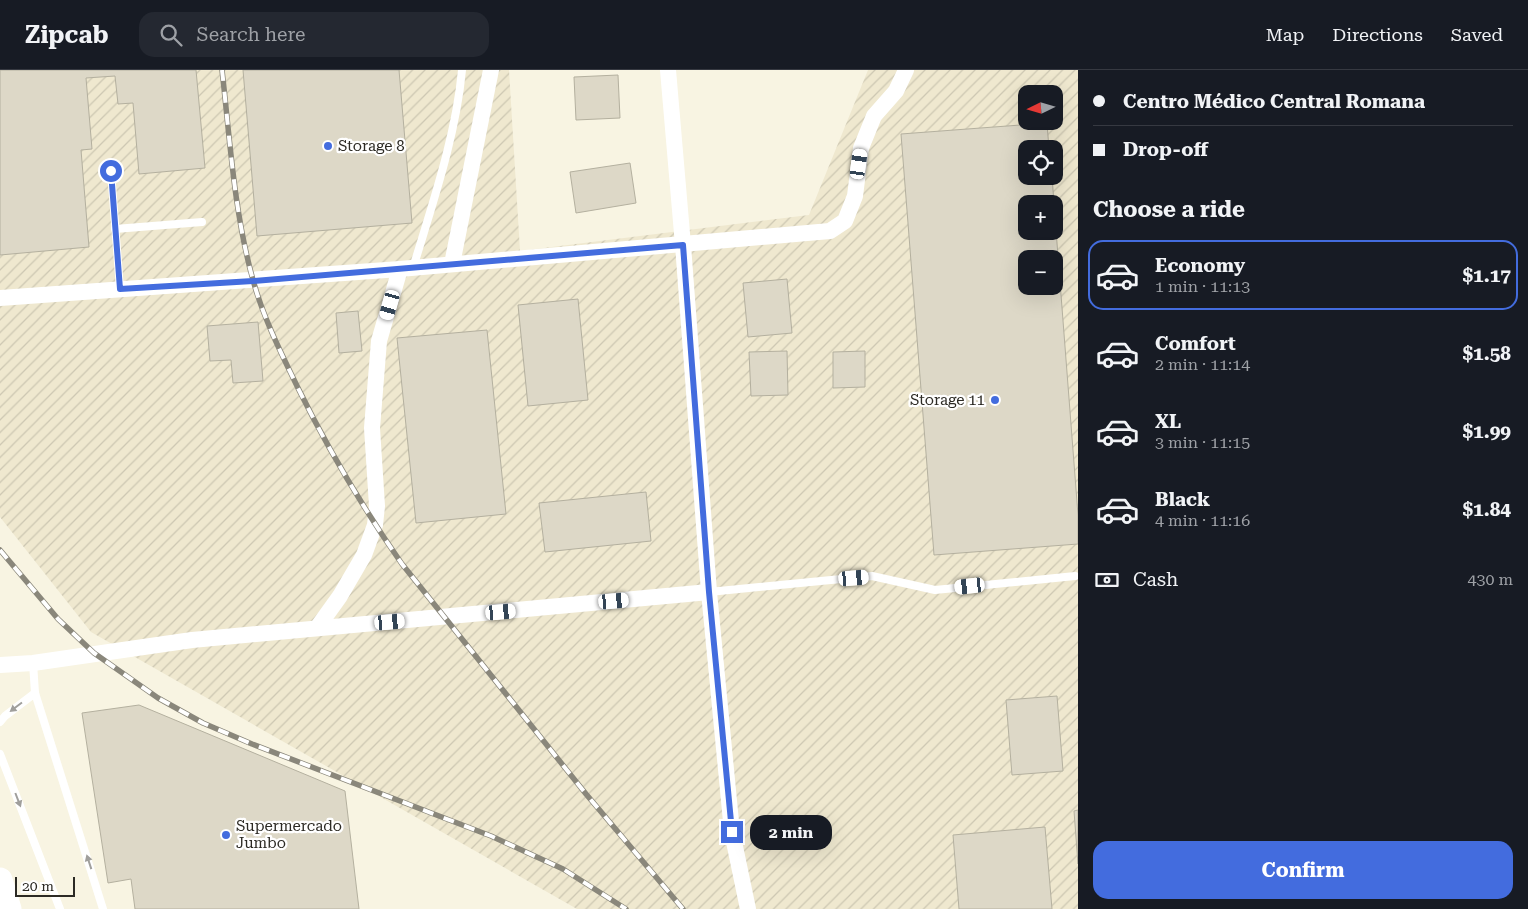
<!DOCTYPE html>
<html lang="en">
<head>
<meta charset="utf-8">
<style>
	:root { --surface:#171b24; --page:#242831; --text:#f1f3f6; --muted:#9ea1a6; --line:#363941; --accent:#436cde }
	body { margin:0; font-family:"Roboto Serif",serif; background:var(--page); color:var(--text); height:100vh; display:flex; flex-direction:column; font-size:19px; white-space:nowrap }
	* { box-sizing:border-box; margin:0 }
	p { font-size:16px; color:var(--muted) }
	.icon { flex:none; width:28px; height:28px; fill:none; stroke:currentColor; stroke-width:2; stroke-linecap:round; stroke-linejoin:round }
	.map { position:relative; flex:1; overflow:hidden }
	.sheet { display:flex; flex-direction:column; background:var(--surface); width:450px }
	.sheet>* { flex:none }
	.guide { display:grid; align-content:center; height:110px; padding:0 15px; background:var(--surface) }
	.needle { width:32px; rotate:265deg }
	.fabs { position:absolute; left:1018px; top:15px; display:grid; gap:10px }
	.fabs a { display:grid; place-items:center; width:45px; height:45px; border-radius:10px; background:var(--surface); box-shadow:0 5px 20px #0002; font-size:25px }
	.scale { position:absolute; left:15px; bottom:12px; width:60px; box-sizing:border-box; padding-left:5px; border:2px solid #2c2a24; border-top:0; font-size:14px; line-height:18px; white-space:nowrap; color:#2c2a24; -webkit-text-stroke:4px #fff; paint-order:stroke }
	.end { position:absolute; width:22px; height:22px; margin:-11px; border:6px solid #436cde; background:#fff; box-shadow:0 0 0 2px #fff }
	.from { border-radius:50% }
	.bubble { position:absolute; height:35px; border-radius:15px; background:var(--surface); box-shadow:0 5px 20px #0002; font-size:16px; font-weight:700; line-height:35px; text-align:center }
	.car { position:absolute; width:15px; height:30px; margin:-15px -8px; border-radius:6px; box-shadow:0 0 4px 1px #0007; background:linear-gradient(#fff 24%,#345 0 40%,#fff 0 76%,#345 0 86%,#fff 0) }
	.guide b { display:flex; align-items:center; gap:18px; height:48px; font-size:19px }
	.guide b+b { border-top:1px solid var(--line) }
	.guide i { width:12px; height:12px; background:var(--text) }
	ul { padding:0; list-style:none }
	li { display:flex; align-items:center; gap:15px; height:70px; margin:0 10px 8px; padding:0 5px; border:2px solid transparent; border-radius:15px }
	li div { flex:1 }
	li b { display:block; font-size:19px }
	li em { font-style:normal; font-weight:700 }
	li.active { border-color:var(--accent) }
	li>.icon { width:45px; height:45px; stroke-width:1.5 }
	h2 { padding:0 15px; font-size:22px; line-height:60px }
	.pay { display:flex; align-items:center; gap:12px; height:55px; padding:0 15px; font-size:19px }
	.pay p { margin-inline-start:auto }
	.cta { display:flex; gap:10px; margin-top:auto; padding:10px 15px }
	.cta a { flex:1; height:58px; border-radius:15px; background:var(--accent); color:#fff; font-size:20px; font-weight:700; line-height:58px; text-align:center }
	header { display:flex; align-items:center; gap:30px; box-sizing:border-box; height:70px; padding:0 25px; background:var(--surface); border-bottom:1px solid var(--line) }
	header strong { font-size:24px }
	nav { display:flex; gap:28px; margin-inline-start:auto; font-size:18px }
	.search { width:350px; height:45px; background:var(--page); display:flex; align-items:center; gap:12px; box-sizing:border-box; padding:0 18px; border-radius:15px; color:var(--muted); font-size:19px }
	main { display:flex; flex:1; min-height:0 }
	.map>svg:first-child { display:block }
	.industrial { fill:url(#industrial-furrows); fill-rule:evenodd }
	.building { fill:#ddd8c7; stroke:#b4b09f; fill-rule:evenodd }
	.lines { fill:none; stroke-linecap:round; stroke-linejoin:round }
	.service { stroke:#fff; stroke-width:8 }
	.minor { stroke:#fff; stroke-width:16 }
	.primary { stroke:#fff; stroke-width:25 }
	.rail-casing { stroke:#8a877b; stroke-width:5.5 }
	.rail { stroke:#fff; stroke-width:4; stroke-dasharray:11; stroke-linecap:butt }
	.oneway { fill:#a09f9c }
	.route { stroke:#436cde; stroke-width:6 }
	.poi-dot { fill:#436cde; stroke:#fff; stroke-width:2 }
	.labels { text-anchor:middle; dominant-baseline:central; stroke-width:4.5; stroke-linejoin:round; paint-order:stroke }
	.poi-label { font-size:15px; fill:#2c2a24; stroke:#fff; text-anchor:start }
</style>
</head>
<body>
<header>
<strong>Zipcab</strong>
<div class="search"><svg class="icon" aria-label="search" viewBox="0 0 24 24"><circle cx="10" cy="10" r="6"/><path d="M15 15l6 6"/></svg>Search here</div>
<nav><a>Map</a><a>Directions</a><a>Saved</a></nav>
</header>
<main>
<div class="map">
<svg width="1078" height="839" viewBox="0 0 1078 839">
	<defs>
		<pattern id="industrial-furrows" width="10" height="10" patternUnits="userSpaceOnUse" patternTransform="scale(1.25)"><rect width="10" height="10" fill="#efe8cf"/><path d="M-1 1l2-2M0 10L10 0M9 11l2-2" fill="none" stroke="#cdc7b2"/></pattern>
	</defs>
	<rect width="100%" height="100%" fill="#f8f4e2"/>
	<!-- industrial -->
	<path class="industrial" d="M 0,0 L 509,0 L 520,181 L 809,145 L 868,0 L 1078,0 L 1078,839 L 577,839 L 91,562 L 0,447 ZM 1026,24 L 1054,24 L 1054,51 L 1026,51 ZM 1026,79 L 1054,79 L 1054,106 L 1026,106 ZM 1026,134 L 1054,134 L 1054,161 L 1026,161 ZM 1026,189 L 1054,189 L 1054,216 L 1026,216 Z"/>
	<!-- building -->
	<g class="building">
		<polygon points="0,0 196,0 205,98 139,104 133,33 118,34 115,6 86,8 92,79 81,80 89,177 0,185"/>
		<polygon points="243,0 399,0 412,153 257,166"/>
		<polygon points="618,5 620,48 576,50 574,7"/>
		<path d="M 1047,53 L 1049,79 L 1026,79 L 1026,106 L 1052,106 L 1054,134 L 1026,134 L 1026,161 L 1054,161 L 1054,134 L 1078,445 L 1078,474 L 934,485 L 901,64 ZM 1026,189 L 1054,189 L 1054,216 L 1026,216 Z"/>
		<polygon points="630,93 636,133 576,143 570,102"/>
		<polygon points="787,209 792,263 748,267 743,213"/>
		<polygon points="578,229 588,330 528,336 518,235"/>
		<polygon points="358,241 362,281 339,283 336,243"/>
		<polygon points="258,252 263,311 233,313 231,290 210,291 207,256"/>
		<polygon points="487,260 506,444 416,453 397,268"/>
		<polygon points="787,281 788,325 751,326 749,282"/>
		<polygon points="865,281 865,317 833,318 833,282"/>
		<polygon points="646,422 651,471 545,482 539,433"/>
		<polygon points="1057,626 1063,701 1012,705 1006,630"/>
		<polygon points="139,635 345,721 359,839 135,839 131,809 108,813 82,643"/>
		<polygon points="1078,740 1078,794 1074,741"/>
		<polygon points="1045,757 1052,839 959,839 953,765"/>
	</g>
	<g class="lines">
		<!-- service -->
		<g class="service">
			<polyline points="111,101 120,219"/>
			<polyline points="115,159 202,152"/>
			<path d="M 413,198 C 432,135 456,66 462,0"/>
			<polyline points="709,522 872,506 935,520 1075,506"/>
			<polyline points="33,593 35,623 103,839"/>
			<polyline points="0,652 5,646 35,623"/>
			<polyline points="0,684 60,839"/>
		</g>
		<!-- minor -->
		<g class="minor">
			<polyline points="668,0 683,175 709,522 732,762 748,839"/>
			<polyline points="452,194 491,0"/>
			<polyline points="0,228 400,199 830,161 845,151 855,126 861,78 874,46 896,21 906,0"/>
			<polyline points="317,558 340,526 364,485 375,455 377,436 372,358 379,271 400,199"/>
			<polyline points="0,595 33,593 192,570 709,522"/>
		</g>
		<!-- primary -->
		<polyline class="primary" points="0,810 9,839"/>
		<defs>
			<g id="rail">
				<path d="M 222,0 C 230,70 234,142 253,210 C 263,247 281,283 298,318 C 328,379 363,438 402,494 L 586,724 L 683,839"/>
				<polyline points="0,480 58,549 94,583 158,628 203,653 252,674 491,766 563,799 626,839"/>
			</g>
		</defs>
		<!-- rail casing -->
		<use href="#rail" class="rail-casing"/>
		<!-- rail -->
		<use href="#rail" class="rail"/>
	</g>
	<!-- one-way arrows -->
	<defs><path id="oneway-solid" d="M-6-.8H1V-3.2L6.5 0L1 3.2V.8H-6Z" transform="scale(1.25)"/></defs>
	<g class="oneway">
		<use href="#oneway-solid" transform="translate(16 637) rotate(143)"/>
		<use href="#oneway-solid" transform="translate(18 730) rotate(69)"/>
		<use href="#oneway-solid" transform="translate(89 792) rotate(-108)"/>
	</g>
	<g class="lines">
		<!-- route -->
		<polyline class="route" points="111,101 120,219 253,211 683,175 709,522 732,762"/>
	</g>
	<!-- markers -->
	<g class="poi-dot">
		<circle cx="328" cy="76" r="5"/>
		<circle cx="995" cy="330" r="5"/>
		<circle cx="226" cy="765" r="5"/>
	</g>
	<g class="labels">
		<!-- poi labels -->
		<g class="poi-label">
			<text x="338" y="76">Storage 8</text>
			<text x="985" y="330" text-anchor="end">Storage 11</text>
			<text x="236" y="756">Supermercado<tspan x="236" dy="17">Jumbo</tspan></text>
		</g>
	</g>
</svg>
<div class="fabs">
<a><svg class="needle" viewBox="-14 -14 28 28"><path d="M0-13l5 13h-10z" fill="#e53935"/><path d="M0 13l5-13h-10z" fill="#9ea1a6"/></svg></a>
<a><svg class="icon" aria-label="locate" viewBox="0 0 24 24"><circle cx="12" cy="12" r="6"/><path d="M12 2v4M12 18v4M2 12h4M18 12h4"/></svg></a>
<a>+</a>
<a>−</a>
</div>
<div class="scale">20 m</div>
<i class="end from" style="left:111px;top:101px"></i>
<i class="end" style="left:732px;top:762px"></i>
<div class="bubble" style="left:750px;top:745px;width:82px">2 min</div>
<i class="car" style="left:859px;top:94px;rotate:8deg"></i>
<i class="car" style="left:390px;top:235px;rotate:196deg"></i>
<i class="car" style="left:854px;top:508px;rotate:85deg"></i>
<i class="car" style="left:970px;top:516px;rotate:264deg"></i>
<i class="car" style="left:614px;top:531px;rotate:85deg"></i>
<i class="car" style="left:501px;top:542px;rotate:85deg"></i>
<i class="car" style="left:390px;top:552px;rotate:85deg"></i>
</div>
<section class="sheet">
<div class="guide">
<b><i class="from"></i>Centro Médico Central Romana</b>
<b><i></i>Drop-off</b>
</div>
<h2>Choose a ride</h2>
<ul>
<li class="active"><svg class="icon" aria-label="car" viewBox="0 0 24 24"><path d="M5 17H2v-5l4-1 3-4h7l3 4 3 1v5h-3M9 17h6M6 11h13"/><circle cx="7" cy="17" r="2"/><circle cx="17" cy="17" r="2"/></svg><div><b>Economy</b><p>1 min · 11:13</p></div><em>$1.17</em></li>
<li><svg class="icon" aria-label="car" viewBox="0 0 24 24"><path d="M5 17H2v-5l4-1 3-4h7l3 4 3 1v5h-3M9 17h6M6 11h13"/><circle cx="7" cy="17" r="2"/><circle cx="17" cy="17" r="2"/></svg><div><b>Comfort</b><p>2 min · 11:14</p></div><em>$1.58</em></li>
<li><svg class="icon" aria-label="car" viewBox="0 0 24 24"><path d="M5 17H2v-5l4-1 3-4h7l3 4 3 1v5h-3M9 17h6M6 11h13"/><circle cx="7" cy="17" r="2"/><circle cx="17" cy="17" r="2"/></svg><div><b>XL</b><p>3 min · 11:15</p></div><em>$1.99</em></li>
<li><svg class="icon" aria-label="car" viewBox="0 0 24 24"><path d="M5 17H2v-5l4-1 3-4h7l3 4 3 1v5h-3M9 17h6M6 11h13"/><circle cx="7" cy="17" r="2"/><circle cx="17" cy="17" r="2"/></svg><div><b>Black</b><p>4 min · 11:16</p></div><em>$1.84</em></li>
</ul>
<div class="pay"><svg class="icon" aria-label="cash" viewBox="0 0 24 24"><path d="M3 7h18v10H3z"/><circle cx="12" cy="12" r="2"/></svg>Cash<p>430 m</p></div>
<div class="cta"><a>Confirm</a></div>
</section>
</main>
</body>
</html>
